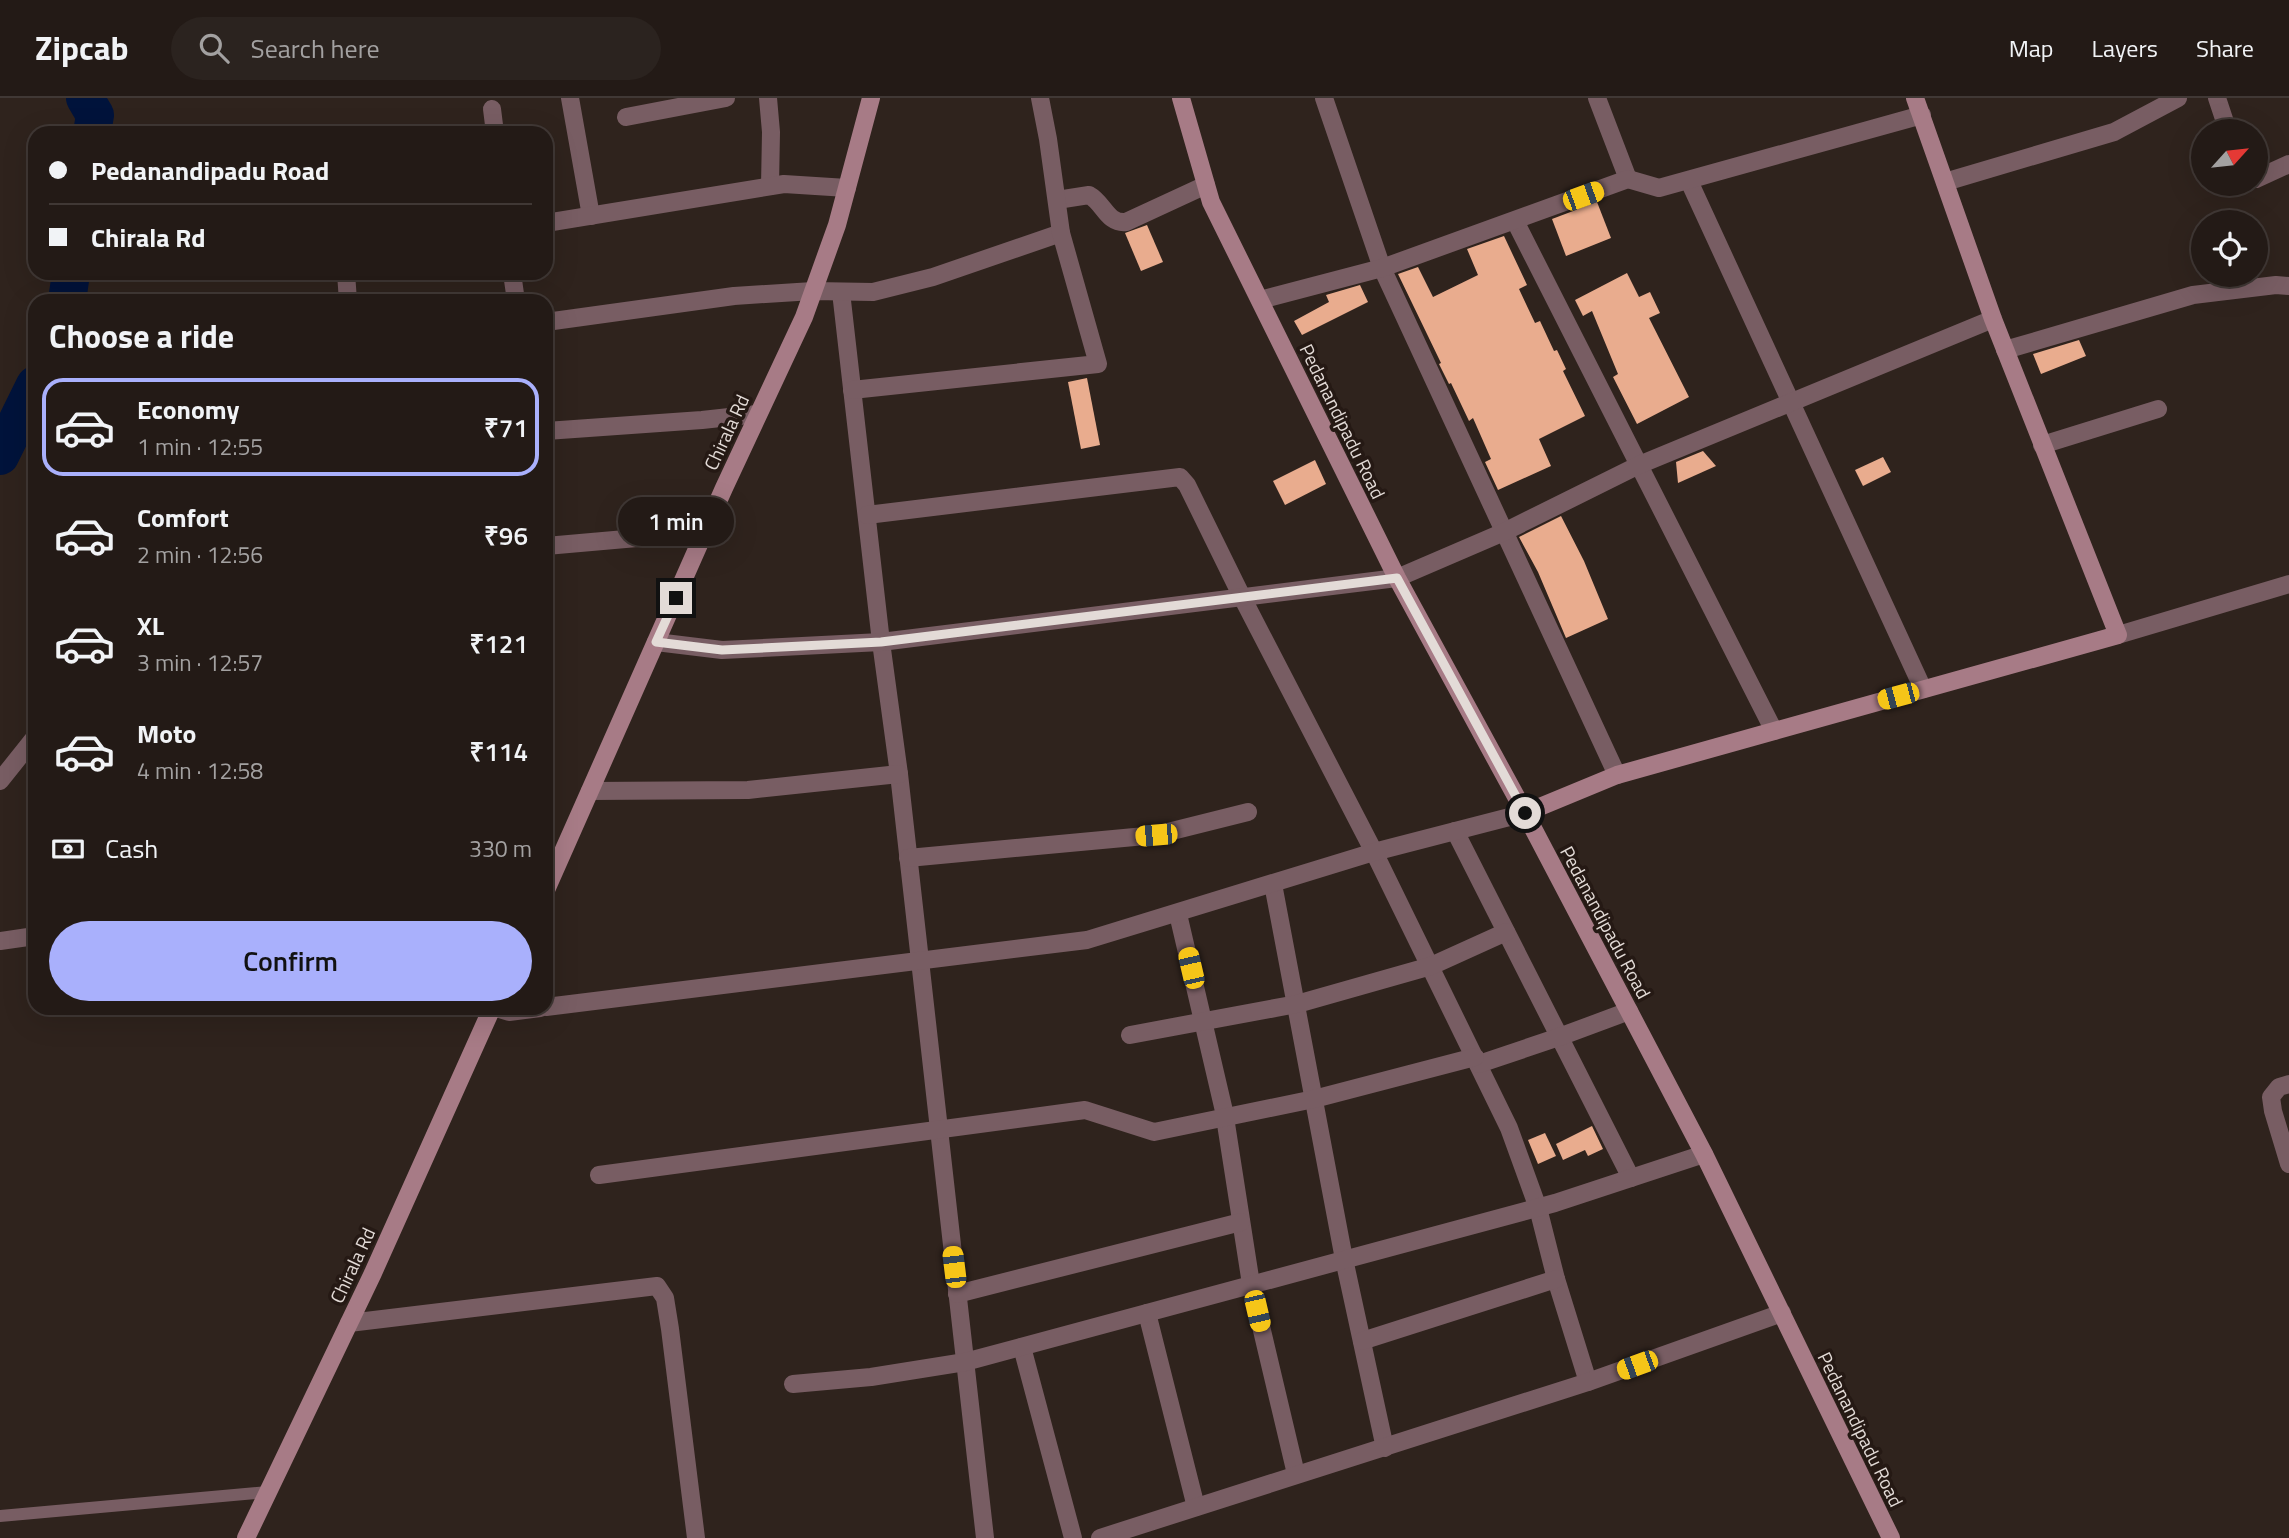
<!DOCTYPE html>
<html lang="en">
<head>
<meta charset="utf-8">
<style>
	:root { --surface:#231a16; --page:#2b231f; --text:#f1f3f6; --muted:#a3a1a1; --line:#403835; --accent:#a9b0fc }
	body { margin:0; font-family:"Titillium Web",sans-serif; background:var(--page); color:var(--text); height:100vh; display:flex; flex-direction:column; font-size:26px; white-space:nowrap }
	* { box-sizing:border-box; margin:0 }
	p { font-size:23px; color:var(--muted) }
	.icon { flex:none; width:38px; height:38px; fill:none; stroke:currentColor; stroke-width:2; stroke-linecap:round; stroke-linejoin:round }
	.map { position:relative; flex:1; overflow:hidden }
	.drawer { position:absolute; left:28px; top:196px; width:525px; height:721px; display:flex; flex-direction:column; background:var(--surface); border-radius:21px; box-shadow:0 7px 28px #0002,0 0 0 2px var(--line) }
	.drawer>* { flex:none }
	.banner { position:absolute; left:28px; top:28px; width:525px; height:154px; border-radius:21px; box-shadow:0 7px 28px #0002,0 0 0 2px var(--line); display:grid; align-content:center; height:154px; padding:0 21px; background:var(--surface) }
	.needle { width:46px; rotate:63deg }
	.controls { position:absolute; left:2191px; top:21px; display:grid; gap:14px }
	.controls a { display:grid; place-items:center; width:77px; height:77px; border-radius:50%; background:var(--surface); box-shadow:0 7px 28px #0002,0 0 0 2px var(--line); font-size:35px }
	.end { position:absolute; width:32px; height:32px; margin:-16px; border:9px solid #e3dbd7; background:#111; box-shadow:0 0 0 4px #111 }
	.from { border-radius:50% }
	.bubble { position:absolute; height:49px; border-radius:24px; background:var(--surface); box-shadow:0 7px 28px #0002,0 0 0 2px var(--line); font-size:23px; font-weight:600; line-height:49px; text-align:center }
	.car { position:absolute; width:21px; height:42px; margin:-21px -10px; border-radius:9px; box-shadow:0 0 5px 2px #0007; background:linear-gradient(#f5c518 24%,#345 0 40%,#f5c518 0 76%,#345 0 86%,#f5c518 0) }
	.banner b { display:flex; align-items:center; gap:24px; height:66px; font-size:26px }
	.banner b+b { border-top:2px solid var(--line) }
	.banner i { width:18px; height:18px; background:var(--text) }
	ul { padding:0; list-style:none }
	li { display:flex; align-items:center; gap:21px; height:98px; margin:0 14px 10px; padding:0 7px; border:4px solid transparent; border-radius:21px }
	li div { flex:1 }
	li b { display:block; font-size:26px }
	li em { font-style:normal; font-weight:600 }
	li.active { border-color:var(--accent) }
	li>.icon { width:63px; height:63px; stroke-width:1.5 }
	h2 { padding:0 21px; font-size:32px; line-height:84px }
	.pay { display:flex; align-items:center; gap:18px; height:77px; padding:0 21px; font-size:26px }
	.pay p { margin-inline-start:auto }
	.button { display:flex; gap:14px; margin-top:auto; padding:14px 21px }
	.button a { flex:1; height:80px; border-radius:42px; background:var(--accent); color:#111; font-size:28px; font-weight:600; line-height:80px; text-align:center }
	header { display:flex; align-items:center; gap:42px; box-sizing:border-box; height:98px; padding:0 35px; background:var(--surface); border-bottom:2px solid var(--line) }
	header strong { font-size:33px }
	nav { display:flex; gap:38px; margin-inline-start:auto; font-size:24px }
	.search { width:490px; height:63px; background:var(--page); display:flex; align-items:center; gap:18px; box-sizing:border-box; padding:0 24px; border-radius:38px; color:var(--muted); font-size:26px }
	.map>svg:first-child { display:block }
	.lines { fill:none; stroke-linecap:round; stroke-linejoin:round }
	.river { stroke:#00133b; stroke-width:38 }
	.building { fill:#e9ac8e }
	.lane { stroke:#785d63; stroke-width:12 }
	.street { stroke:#785d63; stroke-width:18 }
	.secondary { stroke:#a77b86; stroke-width:18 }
	.route { stroke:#e3dbd7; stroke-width:9 }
	.labels { text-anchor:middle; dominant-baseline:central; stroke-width:7; stroke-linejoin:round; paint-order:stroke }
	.street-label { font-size:19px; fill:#e3dbd7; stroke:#251914 }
</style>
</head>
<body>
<header>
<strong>Zipcab</strong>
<div class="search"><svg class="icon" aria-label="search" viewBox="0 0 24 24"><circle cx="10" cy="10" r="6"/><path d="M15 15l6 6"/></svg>Search here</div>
<nav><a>Map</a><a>Layers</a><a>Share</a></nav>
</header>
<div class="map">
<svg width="2289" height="1440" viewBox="0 0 2289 1440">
	<rect width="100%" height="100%" fill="#2f231d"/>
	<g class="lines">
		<!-- river -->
		<g class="river">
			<polyline points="85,0 95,17 92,35"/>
			<polyline points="67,203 71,175"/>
			<polyline points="0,358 35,287"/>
		</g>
	</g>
	<!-- building -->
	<g class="building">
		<polygon points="1597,104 1611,140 1566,158 1552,121"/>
		<polygon points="1147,127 1163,164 1141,173 1125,135"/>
		<polygon points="1504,138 1527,187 1519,191 1535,225 1540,223 1554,253 1557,252 1566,271 1563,273 1585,318 1539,341 1551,368 1498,392 1485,364 1491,361 1473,320 1469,323 1451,285 1449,286 1439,266 1441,265 1398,176 1418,169 1433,199 1478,177 1467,151"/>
		<polygon points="1627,175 1639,199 1650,194 1660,215 1649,220 1689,299 1637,326 1613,279 1618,276 1592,213 1583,218 1575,202"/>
		<polygon points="1360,187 1368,204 1302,237 1294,223 1329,204 1326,197"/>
		<polygon points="2079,242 2086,258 2041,276 2033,256"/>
		<polygon points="1087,280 1100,347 1081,351 1068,284"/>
		<polygon points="1703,353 1716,368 1678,385 1676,364"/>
		<polygon points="1883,359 1891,374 1863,388 1855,372"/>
		<polygon points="1315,362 1326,386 1285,407 1273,383"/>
		<polygon points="1561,418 1584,463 1608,521 1566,540 1538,474 1519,439"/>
		<polygon points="1592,1028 1603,1051 1588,1058 1585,1052 1563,1062 1556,1046"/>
		<polygon points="1545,1035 1556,1058 1538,1066 1528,1042"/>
	</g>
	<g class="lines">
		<!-- lane -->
		<polyline class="lane" points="0,1418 268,1394"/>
		<!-- street -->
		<g class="street">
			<polyline points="570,0 591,118"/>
			<polyline points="768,0 771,34 770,88"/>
			<polyline points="1324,0 1382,170 1617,677"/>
			<polyline points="1597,0 1628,81"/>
			<polyline points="2217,0 2228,33"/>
			<polyline points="492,11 495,35"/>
			<polyline points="626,19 726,0"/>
			<polyline points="2256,81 2289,66"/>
			<polyline points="1689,83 1923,591"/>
			<polyline points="1945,84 2114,34 2178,0"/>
			<path d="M 1057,102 L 1089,97 C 1104,105 1107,126 1126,124 L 1206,87"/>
			<polyline points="1515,123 1774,633"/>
			<polyline points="546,125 784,86 847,90"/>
			<polyline points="346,175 348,203"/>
			<polyline points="512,175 516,203"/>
			<polyline points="841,194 881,544 899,676 985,1440"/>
			<polyline points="1260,202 1382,170 1628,81 1659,90 1922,17"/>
			<polyline points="546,224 734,198 813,193 873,194 933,179 1061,135"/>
			<polyline points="2005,252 2193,197 2276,187 2289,188"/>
			<polyline points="852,292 1098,266 1061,135 1048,41 1040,0"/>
			<polyline points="546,333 702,322 757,316"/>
			<polyline points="2042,347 2158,311"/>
			<polyline points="867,417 1180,379 1187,387 1242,499 1374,754 1509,1030 1538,1110 1556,1181 1588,1284"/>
			<polyline points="546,448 705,434"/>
			<polyline points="2118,537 2289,486"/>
			<polyline points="656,544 722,552 881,544 1397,480 1504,434 1639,367 1993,221"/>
			<polyline points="0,683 35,639"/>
			<polyline points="590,693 748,692 899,676"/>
			<polyline points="1455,733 1631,1080"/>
			<polyline points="908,760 1156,737 1248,714"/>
			<polyline points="1273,786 1344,1161 1385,1350"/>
			<polyline points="1178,816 1224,1013 1251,1186 1296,1376"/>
			<polyline points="0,843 35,838"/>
			<polyline points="546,909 1087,842 1374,754 1525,715"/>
			<polyline points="496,910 509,914 540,910"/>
			<polyline points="1130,937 1297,906 1431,868 1506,834"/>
			<polyline points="1479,966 1559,939 1629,913"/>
			<polyline points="2289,986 2279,989 2271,999 2273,1013 2289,1066"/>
			<polyline points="599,1077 1085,1012 1154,1034 1314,1001 1475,959"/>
			<polyline points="957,1196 1241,1124"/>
			<polyline points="1147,1215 1196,1409"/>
			<polyline points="349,1225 657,1188 665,1200 670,1231 696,1440"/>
			<polyline points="1362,1243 1556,1181"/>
			<polyline points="1022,1249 1073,1440"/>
			<polyline points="793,1286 871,1279 965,1264 1555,1105 1704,1056"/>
			<polyline points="1100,1440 1588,1284 1782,1215"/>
		</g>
		<!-- secondary -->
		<g class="secondary">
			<polyline points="1181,0 1211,104 1397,480 1525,715 1704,1056 1891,1440"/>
			<polyline points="1525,715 1617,677 2118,537 1993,221 1915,0"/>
			<polyline points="546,792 724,390 804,219 837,127 871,0"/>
			<polyline points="246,1440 373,1175 492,910"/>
		</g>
	</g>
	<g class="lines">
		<!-- route -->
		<polyline class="route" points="676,500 656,544 722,552 881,544 1397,480 1525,715"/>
	</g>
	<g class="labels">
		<!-- street labels -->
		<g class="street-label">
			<text transform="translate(1343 323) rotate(64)">Pedanandipadu Road</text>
			<text transform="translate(726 334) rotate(-65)">Chirala Rd</text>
			<text transform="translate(1606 824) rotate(62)">Pedanandipadu Road</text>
			<text transform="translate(352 1167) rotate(-65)">Chirala Rd</text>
			<text transform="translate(1861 1331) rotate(64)">Pedanandipadu Road</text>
		</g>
	</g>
</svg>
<div class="controls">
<a><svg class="needle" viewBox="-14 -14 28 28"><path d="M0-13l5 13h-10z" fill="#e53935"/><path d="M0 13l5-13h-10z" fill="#a3a1a1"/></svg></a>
<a><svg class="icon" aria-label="locate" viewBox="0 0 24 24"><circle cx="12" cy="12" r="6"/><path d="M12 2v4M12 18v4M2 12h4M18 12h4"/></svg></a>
</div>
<i class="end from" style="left:1525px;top:715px"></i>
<i class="end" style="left:676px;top:500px"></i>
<div class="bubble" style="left:618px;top:399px;width:116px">1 min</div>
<i class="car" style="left:1583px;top:98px;rotate:70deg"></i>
<i class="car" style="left:1898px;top:598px;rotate:255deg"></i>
<i class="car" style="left:1156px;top:737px;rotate:265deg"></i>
<i class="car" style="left:1191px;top:870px;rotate:347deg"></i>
<i class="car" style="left:954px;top:1169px;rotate:353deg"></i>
<i class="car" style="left:1257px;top:1213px;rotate:167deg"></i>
<i class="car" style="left:1637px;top:1267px;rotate:250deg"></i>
<div class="banner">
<b><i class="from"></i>Pedanandipadu Road</b>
<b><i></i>Chirala Rd</b>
</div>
<section class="drawer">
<h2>Choose a ride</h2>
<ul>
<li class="active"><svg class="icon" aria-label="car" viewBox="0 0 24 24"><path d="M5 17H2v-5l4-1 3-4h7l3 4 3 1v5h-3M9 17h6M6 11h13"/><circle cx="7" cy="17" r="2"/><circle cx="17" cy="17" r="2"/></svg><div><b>Economy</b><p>1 min · 12:55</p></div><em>₹71</em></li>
<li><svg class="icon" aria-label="car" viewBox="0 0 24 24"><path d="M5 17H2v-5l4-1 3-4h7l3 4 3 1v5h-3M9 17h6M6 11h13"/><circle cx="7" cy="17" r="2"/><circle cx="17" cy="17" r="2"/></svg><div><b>Comfort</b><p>2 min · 12:56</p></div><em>₹96</em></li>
<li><svg class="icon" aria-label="car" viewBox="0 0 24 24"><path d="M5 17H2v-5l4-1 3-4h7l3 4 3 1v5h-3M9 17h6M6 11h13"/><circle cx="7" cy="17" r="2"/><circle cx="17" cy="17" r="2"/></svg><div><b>XL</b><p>3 min · 12:57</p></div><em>₹121</em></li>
<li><svg class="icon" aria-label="car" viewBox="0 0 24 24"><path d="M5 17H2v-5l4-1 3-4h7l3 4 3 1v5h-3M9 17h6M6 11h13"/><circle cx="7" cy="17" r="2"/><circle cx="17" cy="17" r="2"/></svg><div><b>Moto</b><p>4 min · 12:58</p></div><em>₹114</em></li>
</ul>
<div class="pay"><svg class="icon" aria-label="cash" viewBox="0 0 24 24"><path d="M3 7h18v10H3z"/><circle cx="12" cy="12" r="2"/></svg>Cash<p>330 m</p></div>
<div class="button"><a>Confirm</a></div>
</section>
</div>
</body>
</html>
